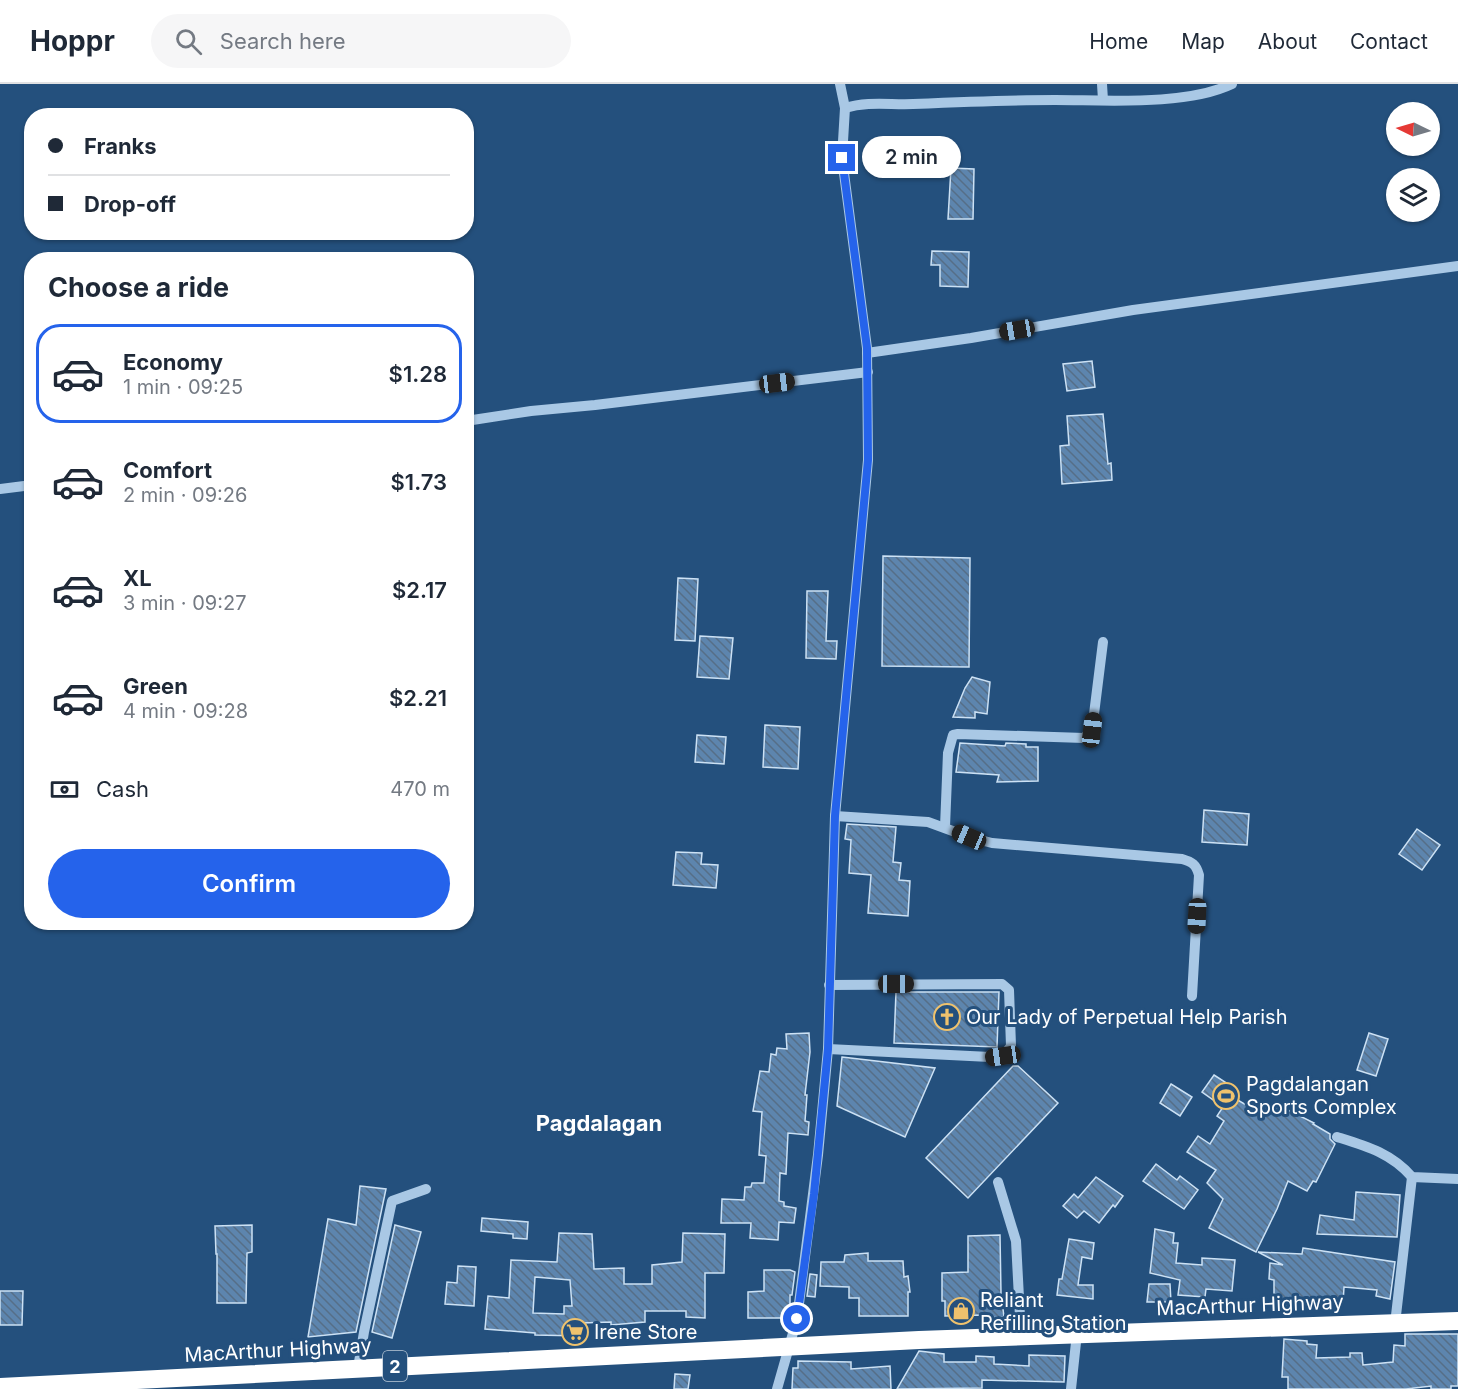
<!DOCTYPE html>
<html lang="en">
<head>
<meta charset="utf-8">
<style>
	:root { --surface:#fff; --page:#f6f6f7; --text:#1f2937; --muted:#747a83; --line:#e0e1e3; --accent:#2563eb }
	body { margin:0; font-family:Inter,sans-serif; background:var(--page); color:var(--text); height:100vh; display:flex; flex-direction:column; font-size:22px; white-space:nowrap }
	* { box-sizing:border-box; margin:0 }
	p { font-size:20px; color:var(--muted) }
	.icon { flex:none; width:33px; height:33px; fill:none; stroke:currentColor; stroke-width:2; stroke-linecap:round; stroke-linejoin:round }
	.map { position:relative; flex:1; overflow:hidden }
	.drawer { position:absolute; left:24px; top:168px; width:450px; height:678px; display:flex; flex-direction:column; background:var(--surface); border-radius:24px; box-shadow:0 2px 4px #0004 }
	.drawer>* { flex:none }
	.hud { position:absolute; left:24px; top:24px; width:450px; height:132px; border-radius:24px; box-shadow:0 2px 4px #0004; display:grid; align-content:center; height:132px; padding:0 24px; background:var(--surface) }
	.needle { width:39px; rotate:275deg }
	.fabs { position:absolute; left:1386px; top:18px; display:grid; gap:12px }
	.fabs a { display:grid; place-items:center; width:54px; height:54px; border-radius:50%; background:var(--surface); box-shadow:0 2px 4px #0004; font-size:30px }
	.end { position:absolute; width:27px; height:27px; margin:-14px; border:8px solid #2563eb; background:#fff; box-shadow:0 0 0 3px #fff }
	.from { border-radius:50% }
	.bubble { position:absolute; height:42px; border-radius:21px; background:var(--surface); box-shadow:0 2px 4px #0004; font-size:20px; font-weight:600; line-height:42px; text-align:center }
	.car { position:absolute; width:18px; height:36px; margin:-18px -9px; border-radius:8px; box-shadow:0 0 4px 2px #0007; background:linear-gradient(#222 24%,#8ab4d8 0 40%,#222 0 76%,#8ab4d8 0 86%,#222 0) }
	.hud b { display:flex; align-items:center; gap:21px; height:57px; font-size:22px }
	.hud b+b { border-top:2px solid var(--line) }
	.hud i { width:15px; height:15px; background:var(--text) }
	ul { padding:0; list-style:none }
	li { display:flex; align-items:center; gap:18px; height:99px; margin:0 12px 9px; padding:0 12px; border:3px solid transparent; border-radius:24px }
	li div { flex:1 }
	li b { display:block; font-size:22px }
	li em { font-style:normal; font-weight:600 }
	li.selected { border-color:var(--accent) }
	li>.icon { width:54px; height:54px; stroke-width:1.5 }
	h2 { padding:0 24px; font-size:27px; line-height:72px }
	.pay { display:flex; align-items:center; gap:15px; height:66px; padding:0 24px; font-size:22px }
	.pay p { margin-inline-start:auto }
	.cta { display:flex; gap:12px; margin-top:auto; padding:12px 24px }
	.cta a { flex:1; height:69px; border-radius:36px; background:var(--accent); color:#fff; font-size:24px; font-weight:600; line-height:69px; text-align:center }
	header { display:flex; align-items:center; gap:36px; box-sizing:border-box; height:84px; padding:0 30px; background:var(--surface); border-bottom:2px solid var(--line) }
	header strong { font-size:28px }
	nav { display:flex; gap:33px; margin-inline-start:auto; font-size:21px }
	.search { width:420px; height:54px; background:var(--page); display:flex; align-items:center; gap:15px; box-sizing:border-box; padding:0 21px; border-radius:33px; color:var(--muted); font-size:22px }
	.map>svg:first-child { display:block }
	.building { fill:url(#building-back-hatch); stroke:#cce1f4; stroke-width:1.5; fill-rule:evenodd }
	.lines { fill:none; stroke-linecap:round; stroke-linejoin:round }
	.minor { stroke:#a9c8e5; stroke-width:10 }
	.highway { stroke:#fff; stroke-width:18 }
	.route { stroke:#2563eb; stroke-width:8 }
	.labels { text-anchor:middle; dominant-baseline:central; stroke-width:6; stroke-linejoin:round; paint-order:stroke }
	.shield { fill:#24507d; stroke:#bdcad8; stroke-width:1.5 }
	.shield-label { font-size:18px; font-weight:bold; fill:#fff }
	.poi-label { font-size:20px; fill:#fff; stroke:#24507d; text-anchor:start }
	.street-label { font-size:20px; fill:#fff; stroke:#24507d }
	.quarter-label { font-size:22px; font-weight:bold; fill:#fff; stroke:#24507d }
</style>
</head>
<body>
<header>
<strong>Hoppr</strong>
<div class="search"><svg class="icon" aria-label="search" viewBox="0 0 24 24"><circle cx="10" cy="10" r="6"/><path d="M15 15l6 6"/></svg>Search here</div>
<nav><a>Home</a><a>Map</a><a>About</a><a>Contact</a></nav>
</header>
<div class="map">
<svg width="1458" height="1305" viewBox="0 0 1458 1305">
	<defs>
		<pattern id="building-back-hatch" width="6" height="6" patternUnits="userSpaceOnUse" patternTransform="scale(1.5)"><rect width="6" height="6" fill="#5d85ae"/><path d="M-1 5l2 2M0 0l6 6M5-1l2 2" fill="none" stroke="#566e87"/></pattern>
	</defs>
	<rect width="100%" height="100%" fill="#24507d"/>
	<!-- building -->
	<g class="building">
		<polygon points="951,84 974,85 973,135 948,135"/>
		<polygon points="932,167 969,168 968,203 940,202 940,181 931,181"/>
		<polygon points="1092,277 1095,303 1067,307 1063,280"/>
		<polygon points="1103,330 1108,380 1111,379 1112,396 1062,400 1060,362 1069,361 1067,332"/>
		<polygon points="883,472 970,474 969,583 882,582"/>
		<polygon points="678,494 698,495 695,557 675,556"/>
		<polygon points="807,507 828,507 826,557 837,557 836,575 806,574"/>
		<polygon points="700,552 733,554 729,595 697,593"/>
		<polygon points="972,593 990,598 987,630 975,628 975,634 953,633 965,604"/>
		<polygon points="765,641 800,643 798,685 763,683"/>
		<polygon points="697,651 726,653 724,680 695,678"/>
		<polygon points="960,659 1005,662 1006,659 1026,660 1026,663 1038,663 1038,697 997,698 999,691 956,688"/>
		<polygon points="1204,726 1249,730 1247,761 1202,758"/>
		<polygon points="847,740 896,743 893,778 901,779 899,796 910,797 908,832 868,829 871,791 849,789 851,756 845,755"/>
		<polygon points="1417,745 1440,761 1422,786 1399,770"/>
		<polygon points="676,768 702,769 701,780 718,781 716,804 673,801"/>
		<polygon points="896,908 999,908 997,963 894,959"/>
		<polygon points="809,949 810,968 805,1011 807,1011 805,1037 809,1038 808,1051 788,1049 786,1090 780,1089 779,1117 784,1118 784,1122 796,1124 794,1139 779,1138 778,1156 750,1154 751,1139 721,1139 722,1115 744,1116 745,1103 751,1103 752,1099 764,1099 766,1072 759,1071 762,1028 753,1027 760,987 769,988 771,970 776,971 777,964 787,965 786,950"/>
		<polygon points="1369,949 1388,955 1376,992 1357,986"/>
		<polygon points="842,973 935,984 905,1053 837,1022"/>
		<polygon points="1013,982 1018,982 1058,1019 968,1114 926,1074"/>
		<polygon points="1214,991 1231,1002 1226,1009 1251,1024 1255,1018 1275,1028 1278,1021 1314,1039 1313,1040 1330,1050 1330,1055 1335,1060 1316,1098 1313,1097 1307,1107 1288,1097 1277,1125 1256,1168 1209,1144 1223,1115 1207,1099 1216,1086 1187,1068 1198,1052 1210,1060 1224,1037 1217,1032 1223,1023 1202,1008"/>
		<polygon points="1171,1000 1192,1013 1180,1032 1160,1019"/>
		<polygon points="1156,1080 1177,1096 1180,1092 1198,1106 1184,1125 1143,1097"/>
		<polygon points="1096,1093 1123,1112 1115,1123 1113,1121 1099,1139 1084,1127 1077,1134 1063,1122 1074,1110 1078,1114"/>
		<polygon points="360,1102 386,1105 356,1248 308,1253 328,1135 356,1141"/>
		<polygon points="1356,1108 1400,1111 1397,1153 1317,1150 1320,1131 1354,1136"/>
		<polygon points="482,1134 528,1138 527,1155 513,1154 513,1150 481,1147"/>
		<polygon points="252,1141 252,1168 247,1169 246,1219 217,1219 217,1170 216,1170 215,1142"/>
		<polygon points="395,1141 421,1148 392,1254 372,1248"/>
		<polygon points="1155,1145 1174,1149 1173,1159 1178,1159 1176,1179 1202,1181 1202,1174 1235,1176 1232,1207 1206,1205 1205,1213 1178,1211 1180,1196 1150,1189"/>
		<path d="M 559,1149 L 592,1150 L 594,1185 L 624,1184 L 624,1200 L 652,1200 L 652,1181 L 682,1178 L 683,1149 L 725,1150 L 724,1189 L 705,1189 L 705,1234 L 686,1233 L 686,1227 L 645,1227 L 645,1238 L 611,1241 L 611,1238 L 581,1239 L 582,1252 L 535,1251 L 535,1249 L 485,1245 L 488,1212 L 509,1214 L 511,1176 L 557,1178 ZM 535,1193 L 570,1196 L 572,1222 L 564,1222 L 564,1230 L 533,1229 Z"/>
		<polygon points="1000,1151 1001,1209 1004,1233 983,1234 983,1231 945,1232 945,1217 942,1217 942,1189 968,1188 968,1152"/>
		<polygon points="1069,1155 1094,1159 1092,1175 1082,1173 1078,1201 1093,1201 1093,1215 1057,1211 1059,1195 1062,1195"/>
		<polygon points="1303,1164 1395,1178 1390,1215 1376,1212 1377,1206 1344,1203 1343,1219 1292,1215 1292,1222 1274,1222 1274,1196 1269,1195 1270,1179 1283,1181 1258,1168 1302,1170"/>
		<polygon points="868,1169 868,1177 903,1177 904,1193 908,1192 910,1208 908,1208 908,1232 859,1232 859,1214 849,1214 849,1203 820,1202 821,1178 844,1178 845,1171"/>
		<polygon points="458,1182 476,1183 474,1222 445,1220 447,1198 457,1199"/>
		<polygon points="764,1186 790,1186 795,1188 792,1211 790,1211 790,1234 748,1234 748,1208 764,1207"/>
		<polygon points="810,1190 817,1191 815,1213 807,1212"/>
		<polygon points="1149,1200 1170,1200 1171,1218 1147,1218"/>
		<polygon points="0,1207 23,1207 22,1241 0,1241"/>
		<polygon points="1405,1250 1458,1250 1458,1302 1451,1302 1451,1305 1431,1305 1431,1302 1406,1305 1288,1305 1288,1293 1282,1293 1284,1255 1307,1257 1307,1260 1317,1261 1316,1274 1350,1273 1350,1269 1362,1269 1363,1281 1393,1278 1394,1261 1405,1262"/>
		<polygon points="919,1267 944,1270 944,1278 976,1278 976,1272 994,1273 994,1280 1029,1282 1029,1271 1065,1272 1064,1298 982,1296 982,1304 897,1305"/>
		<polygon points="798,1277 851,1278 851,1285 890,1282 891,1305 792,1305 793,1284 798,1284"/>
		<polygon points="675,1290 690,1291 688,1305 674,1305"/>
	</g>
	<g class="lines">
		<!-- minor -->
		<g class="minor">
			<polyline points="1102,0 1103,16"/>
			<path d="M 845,24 C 868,17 890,21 913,20 C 960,18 1008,16 1055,16 C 1106,16 1186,22 1232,0"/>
			<polyline points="867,269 971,254 1133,226 1458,182"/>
			<polyline points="466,337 531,327 595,321 868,288"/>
			<polyline points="0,405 32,401"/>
			<path d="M 835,732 L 928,738 L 969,753 L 992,759 L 1182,775 C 1192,778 1196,780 1199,791 L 1192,912"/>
			<polyline points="945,743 948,669 953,651 958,650 1084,654 1092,646 1103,558"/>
			<polyline points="828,965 990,973 1003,972 1011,962 1009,906 1002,900 829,901"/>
			<path d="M 1337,1053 C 1366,1062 1391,1069 1412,1093 L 1458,1095"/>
			<polyline points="998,1098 1016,1157 1021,1252"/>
			<polyline points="1395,1240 1412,1093"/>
			<polyline points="358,1284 364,1248 392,1117 426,1105"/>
			<polyline points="777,1305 797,1235 818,1071 828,965 835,732 868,376 867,264 842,74 845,24 840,0"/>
			<polyline points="1071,1305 1077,1249"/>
		</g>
		<!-- highway -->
		<polyline class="highway" points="0,1303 919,1256 1458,1237"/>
	</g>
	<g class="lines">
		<!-- route -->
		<polyline class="route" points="797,1235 814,1110 828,965 835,732 868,376 867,264 842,74"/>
	</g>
	<!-- icons -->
	<defs>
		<symbol id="church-ring" viewBox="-11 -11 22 22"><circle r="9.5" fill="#24507d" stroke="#efc26d" stroke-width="1.5"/><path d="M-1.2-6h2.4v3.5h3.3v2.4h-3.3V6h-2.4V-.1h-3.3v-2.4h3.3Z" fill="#efc26d"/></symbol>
		<symbol id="stadium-ring" viewBox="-11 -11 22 22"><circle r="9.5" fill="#24507d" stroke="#efc26d" stroke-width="1.5"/><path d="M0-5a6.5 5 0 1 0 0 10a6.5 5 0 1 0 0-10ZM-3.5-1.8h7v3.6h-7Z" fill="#efc26d"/></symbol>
		<symbol id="shop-ring" viewBox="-11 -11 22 22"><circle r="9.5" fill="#24507d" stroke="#efc26d" stroke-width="1.5"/><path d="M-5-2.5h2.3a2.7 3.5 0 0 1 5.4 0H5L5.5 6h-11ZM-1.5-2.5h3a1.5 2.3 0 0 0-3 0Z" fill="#efc26d"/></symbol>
		<symbol id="supermarket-ring" viewBox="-11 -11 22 22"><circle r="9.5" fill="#24507d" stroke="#efc26d" stroke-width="1.5"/><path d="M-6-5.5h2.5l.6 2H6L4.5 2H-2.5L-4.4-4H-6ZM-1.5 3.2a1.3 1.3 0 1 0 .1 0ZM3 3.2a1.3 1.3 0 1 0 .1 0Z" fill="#efc26d"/></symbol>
	</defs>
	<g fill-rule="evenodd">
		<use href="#church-ring" x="932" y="918" width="30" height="30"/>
		<use href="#stadium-ring" x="1211" y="997" width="30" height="30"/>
		<use href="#shop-ring" x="946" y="1212" width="30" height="30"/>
		<use href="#supermarket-ring" x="560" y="1233" width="30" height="30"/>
	</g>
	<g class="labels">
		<!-- shield labels -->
		<rect class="shield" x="383" y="1267" width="24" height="30" rx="4.5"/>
		<g class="shield-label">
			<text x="395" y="1282">2</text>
		</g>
		<!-- poi labels -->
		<g class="poi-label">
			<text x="966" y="933">Our Lady of Perpetual Help Parish</text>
			<text x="1246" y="1000">Pagdalangan<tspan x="1246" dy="23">Sports Complex</tspan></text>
			<text x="980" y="1216">Reliant<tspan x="980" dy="23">Refilling Station</tspan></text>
			<text x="594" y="1248">Irene Store</text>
		</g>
		<!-- street labels -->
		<g class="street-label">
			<text transform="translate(1250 1221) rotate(-2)">MacArthur Highway</text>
			<text transform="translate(278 1266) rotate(-3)">MacArthur Highway</text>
		</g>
		<!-- quarter labels -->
		<g class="quarter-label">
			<text x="599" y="1039">Pagdalagan</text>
		</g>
	</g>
</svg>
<div class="fabs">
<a><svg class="needle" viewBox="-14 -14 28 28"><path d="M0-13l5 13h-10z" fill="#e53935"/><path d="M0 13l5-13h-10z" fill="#747a83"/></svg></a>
<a><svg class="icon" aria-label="layers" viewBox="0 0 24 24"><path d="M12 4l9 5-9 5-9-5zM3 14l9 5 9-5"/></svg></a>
</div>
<i class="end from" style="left:797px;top:1235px"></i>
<i class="end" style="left:842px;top:74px"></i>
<div class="bubble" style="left:862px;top:52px;width:99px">2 min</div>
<i class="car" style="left:1017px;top:246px;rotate:260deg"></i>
<i class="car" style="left:777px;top:299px;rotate:83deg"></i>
<i class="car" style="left:1092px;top:646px;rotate:7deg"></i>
<i class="car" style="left:969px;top:753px;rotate:293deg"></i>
<i class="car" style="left:1197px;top:832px;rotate:183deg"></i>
<i class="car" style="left:896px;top:900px;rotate:90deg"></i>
<i class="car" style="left:1003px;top:972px;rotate:262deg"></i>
<div class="hud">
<b><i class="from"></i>Franks</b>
<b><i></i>Drop-off</b>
</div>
<section class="drawer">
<h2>Choose a ride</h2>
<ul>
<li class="selected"><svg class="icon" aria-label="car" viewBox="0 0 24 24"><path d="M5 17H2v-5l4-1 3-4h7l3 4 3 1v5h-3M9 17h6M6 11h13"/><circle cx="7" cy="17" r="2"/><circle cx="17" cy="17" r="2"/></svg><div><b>Economy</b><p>1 min · 09:25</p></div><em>$1.28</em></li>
<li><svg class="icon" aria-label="car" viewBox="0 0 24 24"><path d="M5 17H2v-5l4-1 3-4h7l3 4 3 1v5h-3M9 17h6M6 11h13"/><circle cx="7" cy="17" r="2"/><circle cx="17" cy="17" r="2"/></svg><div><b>Comfort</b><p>2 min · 09:26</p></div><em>$1.73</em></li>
<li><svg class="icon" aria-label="car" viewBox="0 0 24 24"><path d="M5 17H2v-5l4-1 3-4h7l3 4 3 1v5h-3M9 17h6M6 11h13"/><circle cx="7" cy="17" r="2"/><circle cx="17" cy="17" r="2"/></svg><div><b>XL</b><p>3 min · 09:27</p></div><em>$2.17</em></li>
<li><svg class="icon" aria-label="car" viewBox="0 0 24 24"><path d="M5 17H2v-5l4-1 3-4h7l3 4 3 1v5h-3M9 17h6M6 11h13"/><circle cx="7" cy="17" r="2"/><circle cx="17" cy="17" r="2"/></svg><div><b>Green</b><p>4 min · 09:28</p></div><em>$2.21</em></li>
</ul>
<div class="pay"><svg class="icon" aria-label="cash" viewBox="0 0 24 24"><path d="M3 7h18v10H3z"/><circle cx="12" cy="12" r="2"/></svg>Cash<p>470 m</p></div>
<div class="cta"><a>Confirm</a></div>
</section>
</div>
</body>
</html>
